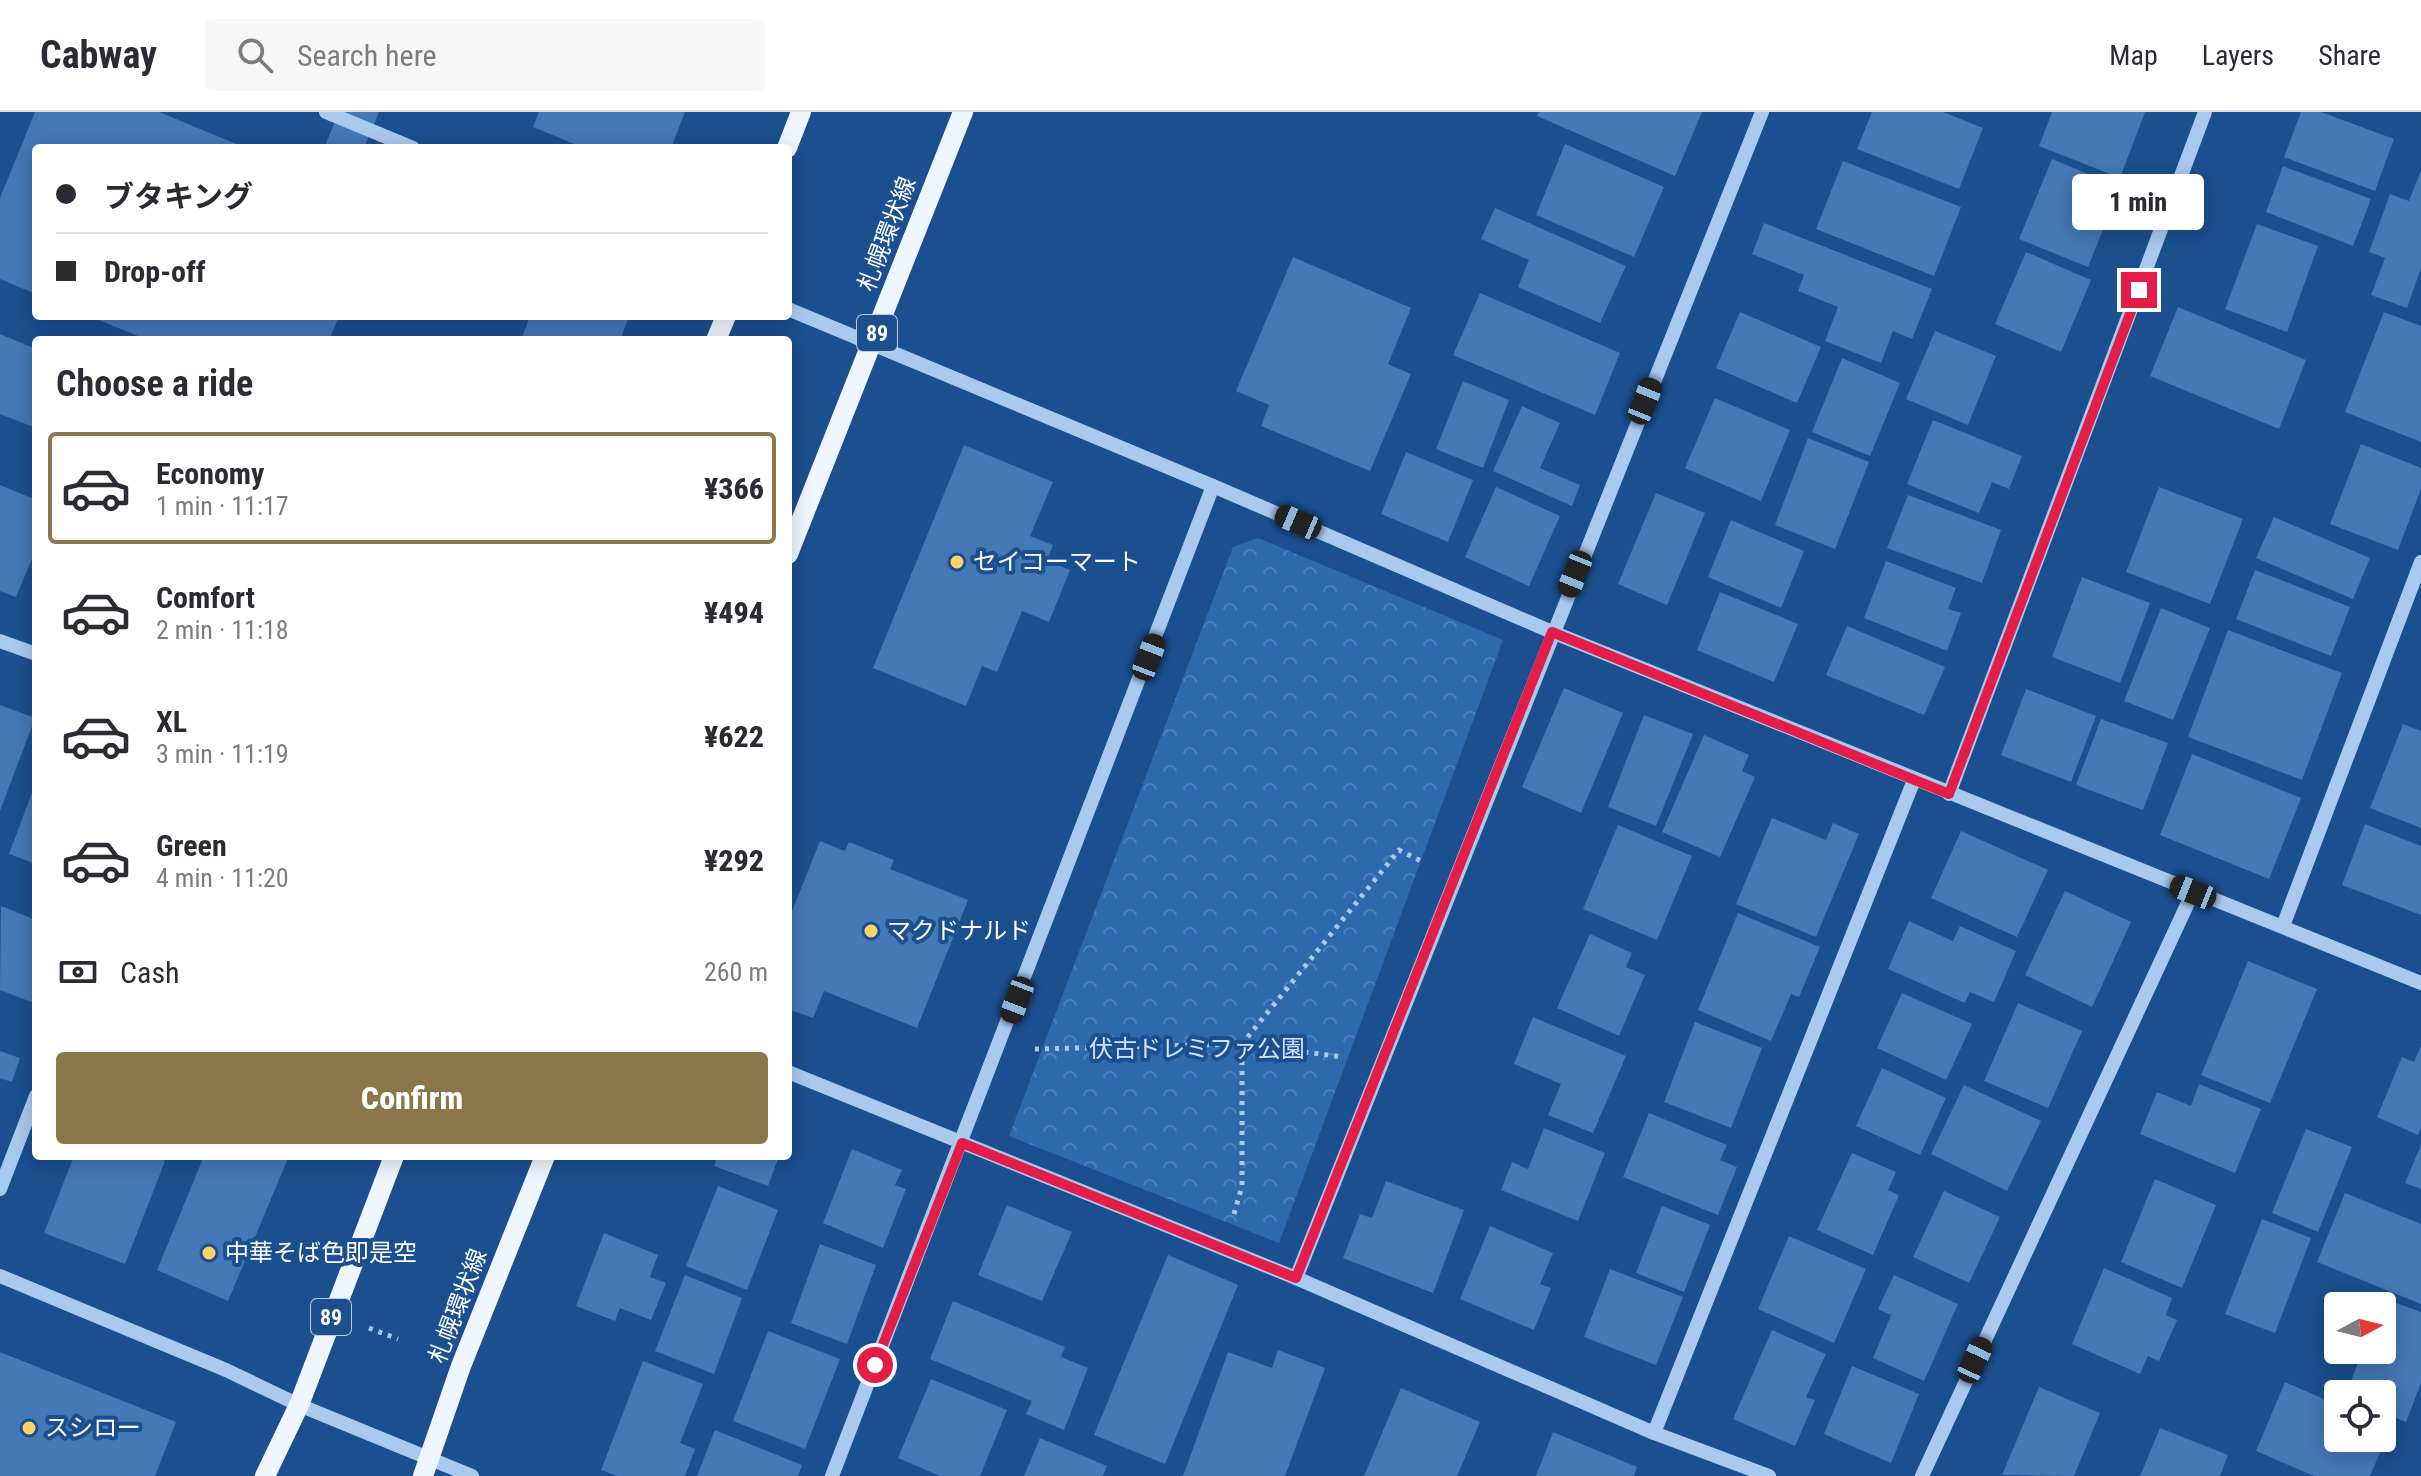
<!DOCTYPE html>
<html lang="en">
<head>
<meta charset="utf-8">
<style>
	:root { --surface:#fff; --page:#f7f7f7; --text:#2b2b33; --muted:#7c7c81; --line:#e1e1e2; --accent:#8a764a }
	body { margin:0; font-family:"Roboto Condensed","Noto Sans JP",sans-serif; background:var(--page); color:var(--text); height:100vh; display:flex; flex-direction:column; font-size:30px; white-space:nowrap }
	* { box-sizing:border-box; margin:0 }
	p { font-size:26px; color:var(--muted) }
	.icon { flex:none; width:44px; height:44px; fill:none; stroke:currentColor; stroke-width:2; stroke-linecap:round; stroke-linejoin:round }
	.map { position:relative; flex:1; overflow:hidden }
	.side { position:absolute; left:32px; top:224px; width:760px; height:824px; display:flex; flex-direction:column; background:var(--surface); border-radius:8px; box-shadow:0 4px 20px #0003 }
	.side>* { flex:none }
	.top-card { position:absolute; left:32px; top:32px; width:760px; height:176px; border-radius:8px; box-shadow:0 4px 20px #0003; display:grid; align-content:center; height:176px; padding:0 24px; background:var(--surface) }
	.needle { width:52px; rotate:83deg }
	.tools { position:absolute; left:2324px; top:1180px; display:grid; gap:16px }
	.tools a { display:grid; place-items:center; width:72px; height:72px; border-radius:8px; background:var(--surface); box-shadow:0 4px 20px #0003; font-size:40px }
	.end { position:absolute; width:36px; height:36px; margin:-18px; border:10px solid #e11d48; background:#fff; box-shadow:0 0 0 4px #fff }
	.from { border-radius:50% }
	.bubble { position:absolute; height:56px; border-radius:8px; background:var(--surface); box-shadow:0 4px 20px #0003; font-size:26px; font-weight:800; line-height:56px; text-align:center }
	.car { position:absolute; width:24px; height:48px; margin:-24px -12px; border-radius:10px; box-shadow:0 0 6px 2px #0007; background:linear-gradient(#222 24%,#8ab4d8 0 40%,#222 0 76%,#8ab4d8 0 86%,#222 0) }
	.top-card b { display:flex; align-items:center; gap:28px; height:76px; font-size:30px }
	.top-card b+b { border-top:2px solid var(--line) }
	.top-card i { width:20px; height:20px; background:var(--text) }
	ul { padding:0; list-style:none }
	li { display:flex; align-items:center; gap:24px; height:112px; margin:0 16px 12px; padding:0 8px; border:4px solid transparent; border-radius:8px }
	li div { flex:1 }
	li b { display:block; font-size:30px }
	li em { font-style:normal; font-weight:800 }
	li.selected { border-color:var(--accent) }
	li>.icon { width:72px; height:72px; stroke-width:1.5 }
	h2 { padding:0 24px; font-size:36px; line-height:96px }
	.pay { display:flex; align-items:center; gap:20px; height:88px; padding:0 24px; font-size:30px }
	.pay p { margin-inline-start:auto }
	.primary-button { display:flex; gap:16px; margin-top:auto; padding:16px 24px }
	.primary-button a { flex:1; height:92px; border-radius:8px; background:var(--accent); color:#fff; font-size:32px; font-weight:800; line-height:92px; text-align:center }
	header { display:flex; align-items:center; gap:48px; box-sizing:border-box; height:112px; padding:0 40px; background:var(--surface); border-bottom:2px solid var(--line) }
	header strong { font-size:38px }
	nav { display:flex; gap:44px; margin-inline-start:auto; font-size:28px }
	.search { width:560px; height:72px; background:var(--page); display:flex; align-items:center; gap:20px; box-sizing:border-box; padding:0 28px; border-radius:8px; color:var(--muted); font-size:30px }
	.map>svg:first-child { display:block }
	.forest { fill:url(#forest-crowns) }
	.building { fill:#4478b7 }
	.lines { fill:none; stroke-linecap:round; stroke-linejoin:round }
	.path { stroke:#a9c9ee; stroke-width:5; stroke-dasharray:4 6; stroke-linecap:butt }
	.minor { stroke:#a9c9ee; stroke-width:14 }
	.major { stroke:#f0f6ff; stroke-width:20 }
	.route { stroke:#e11d48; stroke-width:10 }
	.poi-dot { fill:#ffd166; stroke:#1b4f8f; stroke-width:3 }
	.labels { text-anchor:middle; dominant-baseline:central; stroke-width:8; stroke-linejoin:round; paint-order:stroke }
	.shield { fill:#1b4f8f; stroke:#bbcadd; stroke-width:2 }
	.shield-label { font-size:22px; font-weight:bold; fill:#fff }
	.street-label { font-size:24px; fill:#fff; stroke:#1b4f8f }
	.poi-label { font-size:24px; fill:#fff; stroke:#1b4f8f; text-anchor:start }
	.park-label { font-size:24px; fill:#cfe3fa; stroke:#1b4f8f }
</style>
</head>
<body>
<header>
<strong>Cabway</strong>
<div class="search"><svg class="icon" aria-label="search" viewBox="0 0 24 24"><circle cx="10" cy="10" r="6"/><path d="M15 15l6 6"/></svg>Search here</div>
<nav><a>Map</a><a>Layers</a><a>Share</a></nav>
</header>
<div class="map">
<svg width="2421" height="1364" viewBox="0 0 2421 1364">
	<defs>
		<pattern id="forest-crowns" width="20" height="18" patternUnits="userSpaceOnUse" patternTransform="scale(2)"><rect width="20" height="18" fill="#2e69ad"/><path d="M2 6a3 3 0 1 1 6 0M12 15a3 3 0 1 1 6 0" fill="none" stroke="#4d80b9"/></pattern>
	</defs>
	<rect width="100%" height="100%" fill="#1b4f8f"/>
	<!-- forest -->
	<polygon class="forest" points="1258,426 1503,528 1279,1131 1009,1024 1233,435"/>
	<!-- building -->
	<g class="building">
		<polygon points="35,0 159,0 246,36 36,36 36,182 0,167 0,86"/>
		<polygon points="339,0 379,0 364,36 324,36"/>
		<polygon points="539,0 685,0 671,36 584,36 533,15"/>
		<polygon points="1539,0 1702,0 1675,64 1537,4"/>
		<polygon points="1872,0 1943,0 1983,16 1959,77 1857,37"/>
		<polygon points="2052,0 2145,0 2120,66 2039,34"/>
		<polygon points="2301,0 2321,0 2394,27 2375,79 2284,45"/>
		<polygon points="1565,32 1664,75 1634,145 1536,103"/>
		<polygon points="2052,47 2120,75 2088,155 2019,127"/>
		<polygon points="1843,49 1961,95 1934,164 1816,117"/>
		<polygon points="2283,54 2371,87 2353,134 2266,100"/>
		<polygon points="2421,58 2421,156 2407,196 2371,183 2385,146 2369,140 2390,82 2409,89"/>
		<polygon points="1495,96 1626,154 1600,211 1518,175 1529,148 1481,127"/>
		<polygon points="1764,111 1932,177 1912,227 1893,219 1881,251 1825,229 1838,195 1798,179 1804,163 1752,142"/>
		<polygon points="2257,112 2318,134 2287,220 2225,197"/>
		<polygon points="2026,140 2091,168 2061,240 1995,212"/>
		<polygon points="1293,145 1411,196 1388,252 1411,262 1370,359 1261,314 1269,293 1236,279"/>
		<polygon points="1480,181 1620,241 1595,303 1453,243"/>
		<polygon points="2178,195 2306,248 2279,317 2150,264"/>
		<polygon points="1740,200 1821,235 1797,291 1716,256"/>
		<polygon points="2384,200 2421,214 2421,330 2345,300"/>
		<polygon points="89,204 339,204 329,228 148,228"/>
		<polygon points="530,204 629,204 620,228 521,228"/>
		<polygon points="1935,219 1996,244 1968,313 1906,287"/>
		<polygon points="0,222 36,237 36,316 0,302"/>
		<polygon points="1842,246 1900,271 1870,344 1812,320"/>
		<polygon points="1463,269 1509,288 1483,356 1436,337"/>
		<polygon points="1715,286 1790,318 1761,389 1685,356"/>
		<polygon points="1522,294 1560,311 1540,356 1580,373 1572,394 1493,359"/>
		<polygon points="1933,308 2022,344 2009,377 1992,370 1979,401 1907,372"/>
		<polygon points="1808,326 1869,350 1835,437 1775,413"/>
		<polygon points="2361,332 2421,356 2421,377 2398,438 2330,412"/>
		<polygon points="964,333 1053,370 1030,424 1053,433 1047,449 1070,458 1049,510 1022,499 997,560 982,554 966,594 873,556"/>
		<polygon points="1406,340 1473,368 1448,430 1381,402"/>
		<polygon points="0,373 36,388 36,437 16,485 0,479"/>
		<polygon points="1496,375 1560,404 1529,474 1465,445"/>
		<polygon points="2159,375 2243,407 2210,492 2126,460"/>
		<polygon points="1656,381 1705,401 1667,493 1618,472"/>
		<polygon points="1908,383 2001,418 1982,471 1887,436"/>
		<polygon points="2274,405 2370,446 2353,487 2256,446"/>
		<polygon points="1731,408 1804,439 1781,496 1708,465"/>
		<polygon points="1886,449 1956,476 1948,497 1961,501 1947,539 1864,506"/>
		<polygon points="2255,458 2350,495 2331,544 2236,507"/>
		<polygon points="2082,465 2150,491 2120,571 2052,545"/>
		<polygon points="1720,480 1798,512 1774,570 1697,538"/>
		<polygon points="2161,496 2210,516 2173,608 2124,589"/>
		<polygon points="1847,514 1945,555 1924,603 1826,563"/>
		<polygon points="2228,518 2342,561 2302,668 2188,625"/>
		<polygon points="1564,576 1623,601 1581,701 1522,675"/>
		<polygon points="2026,577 2096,604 2071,670 2001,643"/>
		<polygon points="0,593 35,606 0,699"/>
		<polygon points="1644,603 1693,622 1656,714 1608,695"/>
		<polygon points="2101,607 2168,631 2143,698 2076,673"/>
		<polygon points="2403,612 2421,619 2421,716 2370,696"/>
		<polygon points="1704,623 1749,643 1742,659 1755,665 1720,745 1662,720"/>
		<polygon points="2192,642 2301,686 2269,767 2160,723"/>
		<polygon points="36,670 36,752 9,742"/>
		<polygon points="1772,706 1826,728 1833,711 1859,722 1816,825 1736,792"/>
		<polygon points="2365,712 2421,734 2421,803 2342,773"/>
		<polygon points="1618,713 1692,744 1657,828 1583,797"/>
		<polygon points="1961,719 2048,758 2017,825 1931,786"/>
		<polygon points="820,729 845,739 849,730 894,748 890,757 968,788 917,916 824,879 813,906 788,897 788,809"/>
		<polygon points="2065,779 2131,810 2092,895 2025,863"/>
		<polygon points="1,794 36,808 36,885 34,891 0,878"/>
		<polygon points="1738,801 1820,835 1799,885 1791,882 1771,929 1698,898"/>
		<polygon points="1909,809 1953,829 1960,814 2016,839 1994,890 1970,880 1965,891 1888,857"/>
		<polygon points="1590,822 1632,841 1626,855 1645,863 1619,924 1557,896"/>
		<polygon points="2248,849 2317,877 2270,991 2201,963"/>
		<polygon points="1902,881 1972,912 1946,968 1877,936"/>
		<polygon points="2018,891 2082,919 2048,996 1984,969"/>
		<polygon points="1533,905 1626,944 1593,1021 1548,1003 1561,972 1514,952"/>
		<polygon points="1695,910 1762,936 1731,1016 1664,990"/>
		<polygon points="2421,934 2421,1016 2418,1023 2377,1005 2402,945 2414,950"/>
		<polygon points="0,939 20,946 12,970 0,966"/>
		<polygon points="1882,956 1946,986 1920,1043 1856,1014"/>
		<polygon points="2199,972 2261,997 2235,1061 2140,1022 2157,980 2191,994"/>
		<polygon points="1964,973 2041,1009 2007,1079 1931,1042"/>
		<polygon points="1649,1001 1727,1033 1720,1048 1737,1055 1718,1103 1623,1065"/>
		<polygon points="1544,1016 1605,1041 1578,1109 1501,1078 1512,1050 1528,1057"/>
		<polygon points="2306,1017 2352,1035 2318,1120 2272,1101"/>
		<polygon points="2421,1033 2421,1077 2405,1071"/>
		<polygon points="852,1037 902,1058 895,1073 906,1077 883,1136 823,1111"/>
		<polygon points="1852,1041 1896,1060 1888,1078 1899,1083 1873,1143 1817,1118"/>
		<polygon points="74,1044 153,1044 165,1049 125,1152 44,1121"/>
		<polygon points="204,1044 289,1044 228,1189 157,1158"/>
		<polygon points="717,1044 779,1044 768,1074 714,1054"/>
		<polygon points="2155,1067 2216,1093 2182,1176 2121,1150"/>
		<polygon points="1386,1069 1464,1098 1433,1181 1343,1146 1360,1102 1372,1106"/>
		<polygon points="718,1074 778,1098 747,1178 686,1154"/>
		<polygon points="1944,1079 2000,1105 1969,1171 1913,1145"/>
		<polygon points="2345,1081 2421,1112 2421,1192 2317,1150"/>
		<polygon points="1007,1093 1072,1120 1042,1189 978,1163"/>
		<polygon points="1662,1094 1710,1113 1684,1180 1636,1161"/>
		<polygon points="2262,1107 2311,1126 2275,1221 2225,1202"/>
		<polygon points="1490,1114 1553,1141 1540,1172 1551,1176 1534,1218 1460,1187"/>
		<polygon points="604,1121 658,1143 650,1165 666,1171 651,1208 620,1196 615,1209 576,1194"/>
		<polygon points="1789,1124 1866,1157 1834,1231 1758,1197"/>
		<polygon points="820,1132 876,1153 847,1232 791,1211"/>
		<polygon points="1168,1143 1238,1173 1165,1352 1094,1323"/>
		<polygon points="2104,1156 2172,1186 2166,1203 2177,1208 2159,1249 2148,1244 2140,1262 2072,1232"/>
		<polygon points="1610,1157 1683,1185 1656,1253 1584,1225"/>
		<polygon points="685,1163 742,1186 714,1262 655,1239"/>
		<polygon points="1894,1163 1958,1192 1924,1269 1873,1246 1891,1203 1878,1197"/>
		<polygon points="2383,1186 2421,1200 2421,1271 2406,1310 2382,1300 2382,1282 2346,1282 2363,1238 2382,1238 2380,1194"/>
		<polygon points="953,1189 1065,1235 1061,1245 1088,1256 1064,1318 1026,1302 1032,1289 930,1247"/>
		<polygon points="1772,1218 1826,1242 1806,1285 1815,1288 1795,1334 1733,1307"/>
		<polygon points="768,1219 840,1247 805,1337 733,1309"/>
		<polygon points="1278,1238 1325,1256 1285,1364 1183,1364 1228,1240 1272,1256"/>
		<polygon points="0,1240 176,1310 155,1364 0,1364"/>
		<polygon points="643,1249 703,1272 680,1331 695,1337 685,1364 617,1364 601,1358"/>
		<polygon points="1852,1254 1919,1282 1891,1351 1824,1322"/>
		<polygon points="931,1267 1007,1298 980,1364 940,1364 898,1346"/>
		<polygon points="2285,1270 2338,1293 2338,1326 2382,1326 2382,1311 2391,1315 2370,1364 2314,1364 2256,1339"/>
		<polygon points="2039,1275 2100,1301 2074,1364 2002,1363"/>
		<polygon points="1401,1276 1480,1310 1457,1364 1364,1364"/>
		<polygon points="2160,1316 2228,1343 2220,1364 2140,1364"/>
		<polygon points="715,1318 802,1353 798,1364 697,1364"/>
		<polygon points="1553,1320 1637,1355 1634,1364 1536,1364"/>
		<polygon points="1040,1326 1107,1354 1103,1364 1024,1364"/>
	</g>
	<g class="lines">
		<!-- path -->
		<g class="path">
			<polyline points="1035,937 1242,932 1344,945"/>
			<polyline points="1234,1102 1242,1074 1242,932 1399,738 1425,751"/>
			<polyline points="369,1216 398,1227"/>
		</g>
		<!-- minor -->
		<g class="minor">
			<polyline points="326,0 413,36"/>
			<polyline points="788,197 1213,374 1552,520 2421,871"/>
			<polyline points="0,529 36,542"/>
			<polyline points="1949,682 2205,0"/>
			<polyline points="2283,814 2421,450"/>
			<polyline points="788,960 1296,1166 1654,1321 1769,1364"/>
			<polyline points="0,1077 36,984"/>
			<polyline points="0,1164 226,1258 299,1293 472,1364"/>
			<polyline points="1296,1166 1762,0"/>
			<polyline points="1654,1321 1914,668"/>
			<polyline points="832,1364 1213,374"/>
			<polyline points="1922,1364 2193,780"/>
		</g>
		<!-- major -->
		<g class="major">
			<polyline points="787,36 801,0"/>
			<polyline points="716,228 726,204"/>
			<polyline points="788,442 963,0"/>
			<polyline points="265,1364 299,1293 394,1044"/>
			<polyline points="423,1364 461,1254 545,1044"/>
		</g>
	</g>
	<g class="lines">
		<!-- route -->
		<polyline class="route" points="875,1253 962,1031 1296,1166 1552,520 1949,682 2139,178"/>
	</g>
	<!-- markers -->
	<g class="poi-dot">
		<circle cx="957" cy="450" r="8"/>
		<circle cx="871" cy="819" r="8"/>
		<circle cx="209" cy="1141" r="8"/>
		<circle cx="29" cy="1316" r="8"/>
	</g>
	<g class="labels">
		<!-- shield labels -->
		<g class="shield">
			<rect x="857" y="203" width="40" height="36" rx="6"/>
			<rect x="311" y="1187" width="40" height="36" rx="6"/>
		</g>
		<g class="shield-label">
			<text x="877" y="221">89</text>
			<text x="331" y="1205">89</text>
		</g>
		<!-- street labels -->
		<g class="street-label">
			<text transform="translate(887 122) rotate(-69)">札幌環状線</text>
			<text transform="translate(458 1194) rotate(-69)">札幌環状線</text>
		</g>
		<!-- poi labels -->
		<g class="poi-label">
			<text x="973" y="450">セイコーマート</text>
			<text x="887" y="819">マクドナルド</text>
			<text x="225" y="1141">中華そば色即是空</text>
			<text x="45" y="1316">スシロー</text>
		</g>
		<!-- park labels -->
		<g class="park-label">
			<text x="1197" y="937">伏古ドレミファ公園</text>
		</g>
	</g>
</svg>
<div class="tools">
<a><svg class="needle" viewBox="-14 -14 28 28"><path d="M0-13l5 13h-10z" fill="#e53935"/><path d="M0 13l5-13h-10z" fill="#7c7c81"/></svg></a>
<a><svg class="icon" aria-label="locate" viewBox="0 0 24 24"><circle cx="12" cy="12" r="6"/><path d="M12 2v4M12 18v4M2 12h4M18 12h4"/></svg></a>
</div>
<i class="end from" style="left:875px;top:1253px"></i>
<i class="end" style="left:2139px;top:178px"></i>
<div class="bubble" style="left:2072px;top:62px;width:132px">1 min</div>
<i class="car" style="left:1645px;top:289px;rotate:22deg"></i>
<i class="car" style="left:1298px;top:410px;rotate:293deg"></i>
<i class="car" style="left:1575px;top:462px;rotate:202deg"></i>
<i class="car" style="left:1149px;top:545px;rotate:21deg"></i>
<i class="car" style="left:2193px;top:780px;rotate:292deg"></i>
<i class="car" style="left:1017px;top:888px;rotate:201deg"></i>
<i class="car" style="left:1975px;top:1248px;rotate:25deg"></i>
<div class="top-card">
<b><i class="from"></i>ブタキング</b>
<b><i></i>Drop-off</b>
</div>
<section class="side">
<h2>Choose a ride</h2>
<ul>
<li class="selected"><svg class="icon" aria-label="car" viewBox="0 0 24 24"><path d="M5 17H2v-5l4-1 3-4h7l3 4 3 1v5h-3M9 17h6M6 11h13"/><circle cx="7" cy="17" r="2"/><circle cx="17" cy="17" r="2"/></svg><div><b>Economy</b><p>1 min · 11:17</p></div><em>¥366</em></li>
<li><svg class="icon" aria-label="car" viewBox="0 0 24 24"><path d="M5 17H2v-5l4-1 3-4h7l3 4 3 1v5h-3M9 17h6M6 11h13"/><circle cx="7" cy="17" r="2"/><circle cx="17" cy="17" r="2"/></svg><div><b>Comfort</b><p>2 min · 11:18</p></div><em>¥494</em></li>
<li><svg class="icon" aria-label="car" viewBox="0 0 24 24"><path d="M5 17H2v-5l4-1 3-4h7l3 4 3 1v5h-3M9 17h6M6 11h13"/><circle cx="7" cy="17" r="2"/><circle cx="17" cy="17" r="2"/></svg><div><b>XL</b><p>3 min · 11:19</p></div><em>¥622</em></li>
<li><svg class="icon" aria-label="car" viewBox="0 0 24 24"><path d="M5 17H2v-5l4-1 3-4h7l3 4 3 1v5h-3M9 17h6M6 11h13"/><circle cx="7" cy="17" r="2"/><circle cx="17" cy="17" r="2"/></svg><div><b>Green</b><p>4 min · 11:20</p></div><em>¥292</em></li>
</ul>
<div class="pay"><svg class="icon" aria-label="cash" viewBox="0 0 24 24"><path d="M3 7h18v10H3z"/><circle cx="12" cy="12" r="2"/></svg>Cash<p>260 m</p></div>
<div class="primary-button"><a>Confirm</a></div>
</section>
</div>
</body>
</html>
